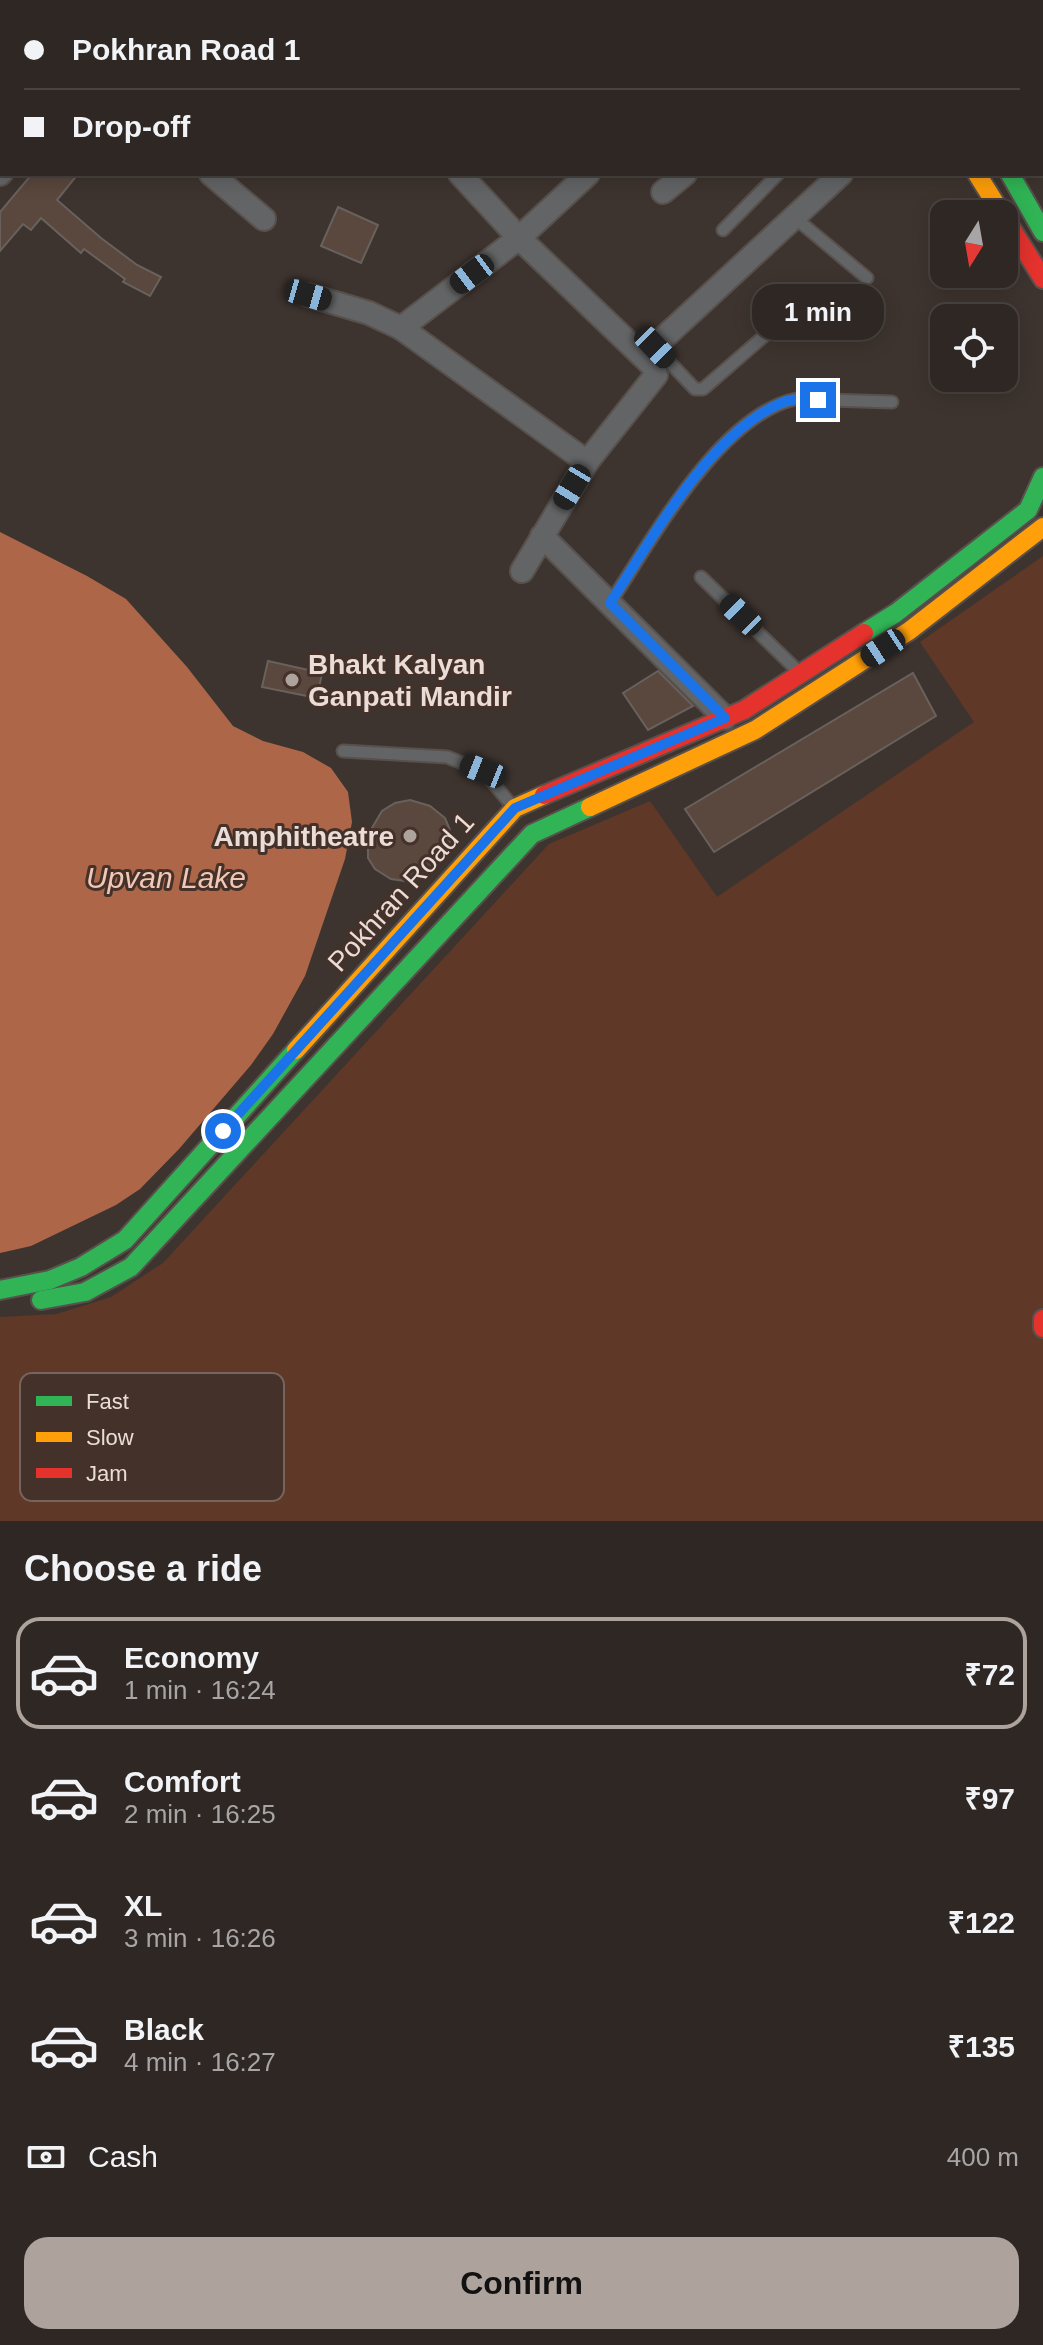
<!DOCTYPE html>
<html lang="en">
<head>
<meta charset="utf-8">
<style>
	:root { --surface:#2e2723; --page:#3a3330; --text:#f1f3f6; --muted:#a7a5a6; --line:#494441; --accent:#aea29d }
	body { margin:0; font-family:Arial,sans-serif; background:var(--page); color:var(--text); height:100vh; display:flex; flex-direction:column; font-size:30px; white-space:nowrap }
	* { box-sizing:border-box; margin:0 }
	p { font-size:26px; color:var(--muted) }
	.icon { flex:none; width:44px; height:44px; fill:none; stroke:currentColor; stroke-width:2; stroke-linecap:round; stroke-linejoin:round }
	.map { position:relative; height:1521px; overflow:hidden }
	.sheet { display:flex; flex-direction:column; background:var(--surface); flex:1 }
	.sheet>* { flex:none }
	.guide { position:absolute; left:0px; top:0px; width:1044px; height:176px; box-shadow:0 4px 20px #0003,0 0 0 2px var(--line); display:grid; align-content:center; height:176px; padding:0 24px; background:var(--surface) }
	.needle { width:52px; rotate:191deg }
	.controls { position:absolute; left:930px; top:200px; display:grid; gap:16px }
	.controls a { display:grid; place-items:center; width:88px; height:88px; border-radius:16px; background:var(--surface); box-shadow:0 4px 20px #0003,0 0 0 2px var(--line); font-size:40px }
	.end { position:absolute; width:36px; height:36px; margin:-18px; border:10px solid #1a73e8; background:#fff; box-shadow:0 0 0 4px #fff }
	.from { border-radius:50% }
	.bubble { position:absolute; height:56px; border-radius:24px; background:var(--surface); box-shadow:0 4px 20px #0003,0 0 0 2px var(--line); font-size:26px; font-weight:800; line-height:56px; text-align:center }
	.car { position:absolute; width:24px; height:48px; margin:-24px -12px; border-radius:10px; box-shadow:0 0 6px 2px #0007; background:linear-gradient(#222 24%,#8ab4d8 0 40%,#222 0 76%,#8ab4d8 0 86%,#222 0) }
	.guide b { display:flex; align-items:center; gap:28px; height:76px; font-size:30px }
	.guide b+b { border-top:2px solid var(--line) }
	.guide i { width:20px; height:20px; background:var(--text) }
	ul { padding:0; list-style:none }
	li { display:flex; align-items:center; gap:24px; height:112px; margin:0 16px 12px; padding:0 8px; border:4px solid transparent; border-radius:24px }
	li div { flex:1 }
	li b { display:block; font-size:30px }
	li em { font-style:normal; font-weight:800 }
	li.selected { border-color:var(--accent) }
	li>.icon { width:72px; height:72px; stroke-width:1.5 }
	h2 { padding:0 24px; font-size:36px; line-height:96px }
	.pay { display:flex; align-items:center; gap:20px; height:88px; padding:0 24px; font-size:30px }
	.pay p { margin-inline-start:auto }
	.button { display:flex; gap:16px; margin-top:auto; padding:16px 24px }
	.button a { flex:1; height:92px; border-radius:24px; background:var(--accent); color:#111; font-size:32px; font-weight:800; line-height:92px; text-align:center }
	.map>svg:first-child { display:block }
	.green { fill:#5f3828 }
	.water { fill:#ad6748 }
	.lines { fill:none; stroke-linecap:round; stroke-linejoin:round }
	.stream { stroke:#ad6748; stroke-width:6 }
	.building { fill:#5a473e; stroke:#69615c; stroke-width:2 }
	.lane-casing { stroke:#58504c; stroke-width:15 }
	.street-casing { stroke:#58504c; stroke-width:26 }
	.fast-casing { stroke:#58504c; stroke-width:22 }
	.slow-casing { stroke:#58504c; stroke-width:22 }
	.jam-casing { stroke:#58504c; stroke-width:22 }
	.lane { stroke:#636465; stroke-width:11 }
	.street { stroke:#636465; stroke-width:22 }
	.fast { stroke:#30b455; stroke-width:18 }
	.slow { stroke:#ff9f0a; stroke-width:18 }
	.jam { stroke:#e5322d; stroke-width:18 }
	.route { stroke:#1a73e8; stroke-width:10 }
	.poi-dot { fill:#aea29d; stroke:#443129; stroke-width:3 }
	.labels { text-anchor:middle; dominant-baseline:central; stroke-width:6; stroke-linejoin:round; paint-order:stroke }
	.poi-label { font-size:28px; font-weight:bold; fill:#eaddd8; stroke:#443129; text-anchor:start }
	.street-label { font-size:28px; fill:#eaddd8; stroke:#443129 }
	.water-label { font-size:30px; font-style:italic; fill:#f2c7b5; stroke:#443129 }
	.key { fill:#443129; stroke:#76655e; stroke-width:2 }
	.key-label { font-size:22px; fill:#eaddd8 }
</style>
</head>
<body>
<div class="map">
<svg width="1043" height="1521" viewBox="0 0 1043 1521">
	<rect width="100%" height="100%" fill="#3e342f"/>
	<!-- green -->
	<polygon class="green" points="1043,556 1043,1521 0,1521 0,1317 57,1314 111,1297 163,1263 549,844 650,801 717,897 974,722 920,642"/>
	<!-- water -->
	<polygon class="water" points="0,532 87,576 126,599 187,667 233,726 263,741 303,752 331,768 348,792 352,822 345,859 305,976 273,1034 251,1065 179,1149 140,1189 116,1205 31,1246 0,1253"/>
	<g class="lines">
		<!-- stream -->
		<polyline class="stream" points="0,35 2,38"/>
	</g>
	<!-- building -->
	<g class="building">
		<polygon points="32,174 78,174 57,200 101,238 137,265 161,277 150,296 123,282 125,279 84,249 81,253 41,218 31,230 23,224 0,251 0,212"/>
		<polygon points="338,207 378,225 361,263 321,246"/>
		<polygon points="268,661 322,673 317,698 262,687"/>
		<polygon points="658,671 693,706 648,730 623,693"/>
		<polygon points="913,673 936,716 714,852 685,809"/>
		<polygon points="410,800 430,806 445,818 450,830 450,841 443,859 429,874 411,882 391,879 375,869 368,858 368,844 372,828 382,811 395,803"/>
	</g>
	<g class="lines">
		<defs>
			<g id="lane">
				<polyline points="794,217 867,278"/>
				<polyline points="723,230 778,174"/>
				<polyline points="655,347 695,389 703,389 770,331"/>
				<polyline points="701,577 800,673"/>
				<path d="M 610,603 C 651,542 719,415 796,399 L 892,402"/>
				<polyline points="343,751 447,757 483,771 514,808"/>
			</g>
			<g id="street">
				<polyline points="262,0 265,2"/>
				<polyline points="331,0 333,2"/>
				<polyline points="8,2 10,0"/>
				<polyline points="283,2 285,0"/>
				<polyline points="412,2 413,0"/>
				<polyline points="436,2 439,0"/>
				<polyline points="721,2 723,0"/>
				<polyline points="787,2 789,0"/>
				<polyline points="0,20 2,18"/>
				<polyline points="0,174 2,172"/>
				<polyline points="211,174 264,219"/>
				<polyline points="460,174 519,238 654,367 656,375 587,462"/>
				<polyline points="663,192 685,174"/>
				<polyline points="308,295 369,313 401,328 519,238 588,174"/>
				<polyline points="401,328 587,462 522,571"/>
				<polyline points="644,356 841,174"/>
				<polyline points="542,536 725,718"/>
			</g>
			<g id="fast">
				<polyline points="1010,174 1043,232"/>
				<polyline points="864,633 896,613 1028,510 1043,477"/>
				<polyline points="0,1290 50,1280 81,1267 125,1240 296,1050"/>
				<polyline points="41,1300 85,1292 131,1267 532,834 590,807"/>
			</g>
			<g id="slow">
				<polyline points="910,0 911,2"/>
				<polyline points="977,174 1002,214"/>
				<polyline points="590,807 755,730 909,631 1043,527"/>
				<polyline points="296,1050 515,808 544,795"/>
			</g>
			<g id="jam">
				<polyline points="867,0 868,2"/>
				<polyline points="1004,217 1043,279"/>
				<polyline points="544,795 744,710 864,633"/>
				<polyline points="1043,1319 1043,1328"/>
			</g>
		</defs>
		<!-- lane casing -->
		<use href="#lane" class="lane-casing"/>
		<!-- street casing -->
		<use href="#street" class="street-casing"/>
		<!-- fast casing -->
		<use href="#fast" class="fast-casing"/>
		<!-- slow casing -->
		<use href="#slow" class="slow-casing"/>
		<!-- jam casing -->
		<use href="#jam" class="jam-casing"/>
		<!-- lane -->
		<use href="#lane" class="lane"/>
		<!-- street -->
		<use href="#street" class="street"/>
		<!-- fast -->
		<use href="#fast" class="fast"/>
		<!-- slow -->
		<use href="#slow" class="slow"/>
		<!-- jam -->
		<use href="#jam" class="jam"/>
	</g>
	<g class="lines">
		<!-- route -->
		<path class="route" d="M 223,1131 L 515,808 L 725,718 L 610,603 C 652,539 708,435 781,403 C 792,398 805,399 818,400"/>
	</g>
	<!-- markers -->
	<g class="poi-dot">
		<circle cx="292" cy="680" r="8"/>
		<circle cx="410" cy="836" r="8"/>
	</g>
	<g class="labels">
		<!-- poi labels -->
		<g class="poi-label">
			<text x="308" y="664">Bhakt Kalyan<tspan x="308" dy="32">Ganpati Mandir</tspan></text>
			<text x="394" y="836" text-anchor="end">Amphitheatre</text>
		</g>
		<!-- street labels -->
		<g class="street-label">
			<text transform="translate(401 892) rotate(-48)">Pokhran Road 1</text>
		</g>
		<!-- water labels -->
		<g class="water-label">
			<text x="166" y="877">Upvan Lake</text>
		</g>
	</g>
	<!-- legend -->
	<rect x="20" y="1373" width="264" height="128" rx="12" class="key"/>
	<rect x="36" y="1396" width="36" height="10" fill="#30b455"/>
	<rect x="36" y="1432" width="36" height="10" fill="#ff9f0a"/>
	<rect x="36" y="1468" width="36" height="10" fill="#e5322d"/>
	<g class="key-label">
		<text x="86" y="1409">Fast</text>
		<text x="86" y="1445">Slow</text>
		<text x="86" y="1481">Jam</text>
	</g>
</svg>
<div class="controls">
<a><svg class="needle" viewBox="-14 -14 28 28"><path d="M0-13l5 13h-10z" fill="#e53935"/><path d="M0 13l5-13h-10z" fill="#a7a5a6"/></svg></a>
<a><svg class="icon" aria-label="locate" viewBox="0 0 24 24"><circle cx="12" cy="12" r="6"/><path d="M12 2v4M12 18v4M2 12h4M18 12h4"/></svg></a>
</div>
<i class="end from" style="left:223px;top:1131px"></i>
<i class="end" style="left:818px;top:400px"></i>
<div class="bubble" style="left:752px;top:284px;width:132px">1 min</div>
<i class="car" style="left:472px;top:274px;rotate:233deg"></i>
<i class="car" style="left:308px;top:295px;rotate:106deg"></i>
<i class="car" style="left:655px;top:347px;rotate:136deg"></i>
<i class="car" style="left:572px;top:487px;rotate:211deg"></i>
<i class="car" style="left:741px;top:615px;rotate:314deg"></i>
<i class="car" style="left:883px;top:648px;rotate:237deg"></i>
<i class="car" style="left:483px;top:771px;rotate:292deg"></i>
<div class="guide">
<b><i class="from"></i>Pokhran Road 1</b>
<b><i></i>Drop-off</b>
</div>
</div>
<section class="sheet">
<h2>Choose a ride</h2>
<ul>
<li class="selected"><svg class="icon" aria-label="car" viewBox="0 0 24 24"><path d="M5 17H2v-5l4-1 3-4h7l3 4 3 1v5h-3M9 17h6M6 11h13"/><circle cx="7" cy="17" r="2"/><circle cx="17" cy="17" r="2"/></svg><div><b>Economy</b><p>1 min · 16:24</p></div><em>₹72</em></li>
<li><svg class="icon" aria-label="car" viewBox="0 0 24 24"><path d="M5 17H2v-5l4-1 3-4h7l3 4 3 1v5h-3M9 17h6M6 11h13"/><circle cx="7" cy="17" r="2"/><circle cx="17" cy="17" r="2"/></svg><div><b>Comfort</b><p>2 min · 16:25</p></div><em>₹97</em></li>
<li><svg class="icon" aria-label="car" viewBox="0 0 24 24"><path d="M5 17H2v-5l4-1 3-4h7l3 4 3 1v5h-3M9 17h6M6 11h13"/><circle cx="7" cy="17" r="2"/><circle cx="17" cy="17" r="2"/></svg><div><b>XL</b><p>3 min · 16:26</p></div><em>₹122</em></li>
<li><svg class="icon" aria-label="car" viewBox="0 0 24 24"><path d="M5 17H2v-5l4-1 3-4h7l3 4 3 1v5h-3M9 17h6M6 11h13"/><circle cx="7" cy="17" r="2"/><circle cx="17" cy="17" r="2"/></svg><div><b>Black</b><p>4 min · 16:27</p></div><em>₹135</em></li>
</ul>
<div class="pay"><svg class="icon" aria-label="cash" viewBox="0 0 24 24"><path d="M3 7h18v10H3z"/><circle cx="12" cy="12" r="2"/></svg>Cash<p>400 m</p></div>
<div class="button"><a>Confirm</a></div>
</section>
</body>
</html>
